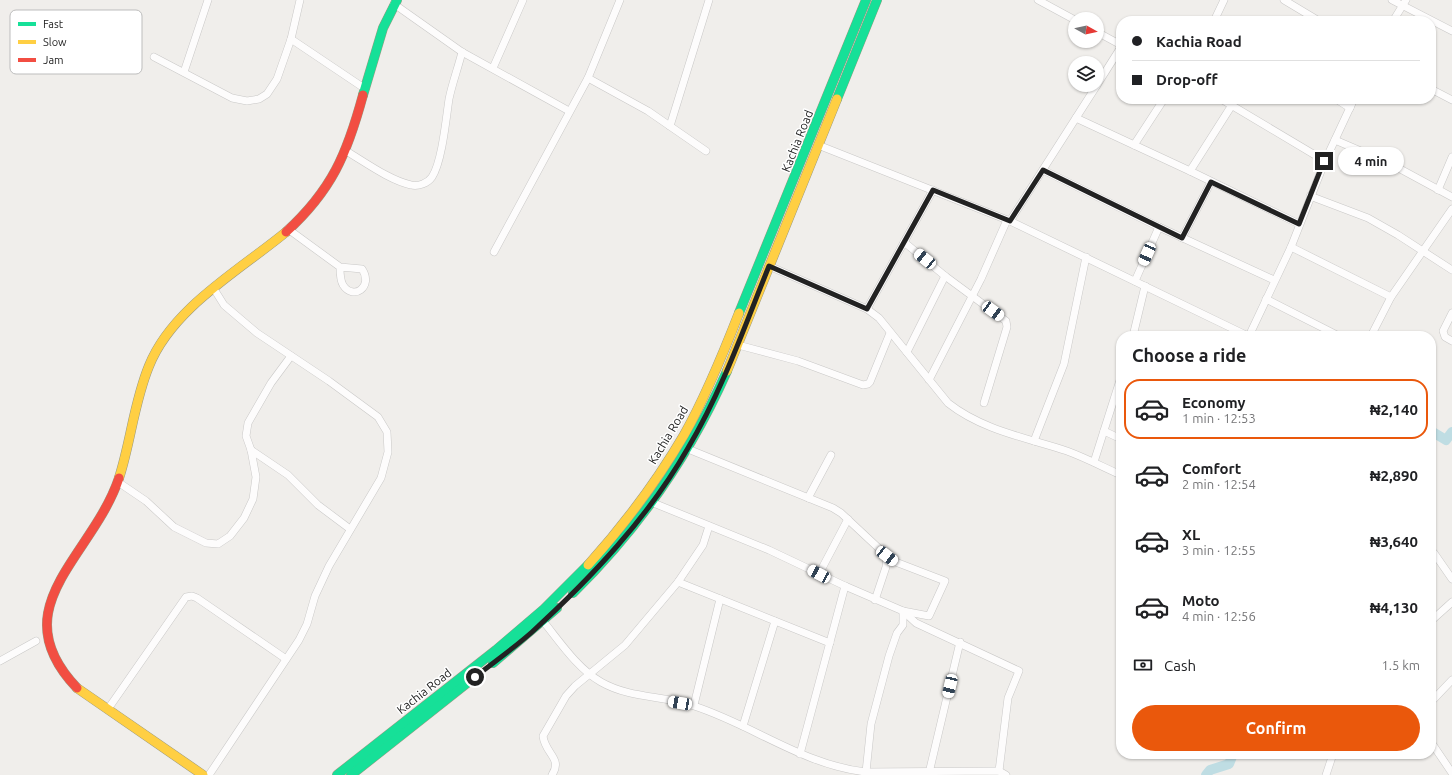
<!DOCTYPE html>
<html lang="en">
<head>
<meta charset="utf-8">
<style>
	:root { --surface:#fff; --page:#f2f2f2; --text:#202124; --muted:#757577; --line:#e0e0e0; --accent:#ea580c }
	body { margin:0; font-family:Ubuntu,sans-serif; background:var(--page); color:var(--text); height:100vh; display:flex; flex-direction:column; font-size:15px; white-space:nowrap }
	* { box-sizing:border-box; margin:0 }
	p { font-size:13px; color:var(--muted) }
	.icon { flex:none; width:22px; height:22px; fill:none; stroke:currentColor; stroke-width:2; stroke-linecap:round; stroke-linejoin:round }
	.map { position:relative; flex:1; overflow:hidden }
	.side { position:absolute; left:1116px; top:331px; width:320px; height:428px; display:flex; flex-direction:column; background:var(--surface); border-radius:16px; box-shadow:0 1px 3px #0004 }
	.side>* { flex:none }
	.banner { position:absolute; left:1116px; top:16px; width:320px; height:88px; border-radius:16px; box-shadow:0 1px 3px #0004; display:grid; align-content:center; height:88px; padding:0 16px; background:var(--surface) }
	.needle { width:26px; rotate:98deg }
	.tools { position:absolute; left:1068px; top:12px; display:grid; gap:8px }
	.tools a { display:grid; place-items:center; width:36px; height:36px; border-radius:50%; background:var(--surface); box-shadow:0 1px 3px #0004; font-size:20px }
	.end { position:absolute; width:18px; height:18px; margin:-9px; border:5px solid #222; background:#fff; box-shadow:0 0 0 2px #fff }
	.from { border-radius:50% }
	.bubble { position:absolute; height:28px; border-radius:14px; background:var(--surface); box-shadow:0 1px 3px #0004; font-size:13px; font-weight:700; line-height:28px; text-align:center }
	.car { position:absolute; width:12px; height:24px; margin:-12px -6px; border-radius:5px; box-shadow:0 0 3px 1px #0007; background:linear-gradient(#fff 24%,#345 0 40%,#fff 0 76%,#345 0 86%,#fff 0) }
	.banner b { display:flex; align-items:center; gap:14px; height:38px; font-size:15px }
	.banner b+b { border-top:1px solid var(--line) }
	.banner i { width:10px; height:10px; background:var(--text) }
	ul { padding:0; list-style:none }
	li { display:flex; align-items:center; gap:12px; height:60px; margin:0 8px 6px; padding:0 8px; border:2px solid transparent; border-radius:16px }
	li div { flex:1 }
	li b { display:block; font-size:15px }
	li em { font-style:normal; font-weight:700 }
	li.current { border-color:var(--accent) }
	li>.icon { width:36px; height:36px; stroke-width:1.5 }
	h2 { padding:0 16px; font-size:18px; line-height:48px }
	.pay { display:flex; align-items:center; gap:10px; height:44px; padding:0 16px; font-size:15px }
	.pay p { margin-inline-start:auto }
	.primary-button { display:flex; gap:8px; margin-top:auto; padding:8px 16px }
	.primary-button a { flex:1; height:46px; border-radius:24px; background:var(--accent); color:#fff; font-size:16px; font-weight:700; line-height:46px; text-align:center }
	.map>svg:first-child { display:block }
	.lines { fill:none; stroke-linecap:round; stroke-linejoin:round }
	.river { stroke:#bfdde3; stroke-width:10 }
	.street-casing { stroke:#c9c8c7; stroke-width:8 }
	.fast-casing { stroke:#9a9a82; stroke-width:10 }
	.slow-casing { stroke:#9a9a82; stroke-width:10 }
	.jam-casing { stroke:#9a9a82; stroke-width:10 }
	.street { stroke:#fdfcfc; stroke-width:7 }
	.fast { stroke:#16e098; stroke-width:9 }
	.slow { stroke:#ffcf43; stroke-width:9 }
	.jam { stroke:#f24e42; stroke-width:9 }
	.route { stroke:#222; stroke-width:5 }
	.labels { text-anchor:middle; dominant-baseline:central; stroke-width:3; stroke-linejoin:round; paint-order:stroke }
	.street-label { font-size:12px; fill:#222; stroke:#fff }
	.key { fill:#fff; stroke:#bdbdbd; stroke-width:1 }
	.key-label { font-size:11px; fill:#222 }
</style>
</head>
<body>
<div class="map">
<svg width="1452" height="775" viewBox="0 0 1452 775">
	<rect width="100%" height="100%" fill="#f0eeeb"/>
	<g class="lines">
		<!-- river -->
		<g class="river">
			<polyline points="1431,431 1446,440 1452,432"/>
			<polyline points="1206,775 1210,770 1229,764 1233,754"/>
		</g>
		<defs>
			<g id="street">
				<polyline points="1038,0 1075,20"/>
				<polyline points="1284,0 1319,21"/>
				<polyline points="1392,0 1452,31"/>
				<polyline points="394,4 462,52 569,111"/>
				<polyline points="1214,21 1224,0"/>
				<polyline points="1393,21 1406,0"/>
				<polyline points="1097,32 1121,45"/>
				<polyline points="291,39 364,88"/>
				<polyline points="154,57 232,98 247,101 259,99 267,94 277,79 291,39 300,0"/>
				<polyline points="493,68 523,0"/>
				<polyline points="184,72 208,0"/>
				<polyline points="588,78 648,111 706,151"/>
				<polyline points="1097,85 1121,47"/>
				<polyline points="1431,89 1452,100"/>
				<polyline points="1221,99 1325,161"/>
				<polyline points="1336,99 1350,108"/>
				<polyline points="1076,118 1190,171 1299,224"/>
				<polyline points="670,126 709,0"/>
				<polyline points="1335,140 1391,164 1452,197"/>
				<polyline points="818,145 1010,221 1248,336"/>
				<polyline points="1134,145 1164,99"/>
				<path d="M 346,151 C 365,162 389,180 411,185 C 418,187 428,183 432,177 C 442,162 446,119 449,99 C 452,84 458,68 462,52"/>
				<polyline points="1043,170 1159,227 1274,280"/>
				<polyline points="1190,171 1232,105"/>
				<polyline points="1438,190 1452,157"/>
				<polyline points="1310,196 1368,218 1398,235 1452,270"/>
				<polyline points="1010,221 1097,85"/>
				<path d="M 288,229 L 340,267 L 362,269 C 374,287 353,301 343,285 C 340,280 340,273 340,267"/>
				<polyline points="1182,238 1211,182"/>
				<polyline points="904,242 945,276 1006,321 1007,327 984,403"/>
				<polyline points="1291,247 1391,297"/>
				<polyline points="494,252 588,78 620,0"/>
				<path d="M 769,266 L 867,309 L 879,318 L 948,403 C 982,430 1027,438 1067,451 C 1086,458 1103,467 1121,475"/>
				<polyline points="1135,281 1159,227"/>
				<polyline points="1266,299 1339,336"/>
				<polyline points="867,309 933,190"/>
				<polyline points="1452,313 1443,331 1445,337 1452,341"/>
				<polyline points="1133,336 1145,286"/>
				<polyline points="1249,336 1291,247 1325,161 1354,99"/>
				<polyline points="1371,336 1391,297 1452,209"/>
				<polyline points="738,345 798,361 863,385 868,384 870,382 890,333"/>
				<polyline points="907,352 945,276"/>
				<polyline points="929,380 981,279 1007,220"/>
				<polyline points="1104,431 1121,439"/>
				<polyline points="1034,441 1064,364 1086,257"/>
				<polyline points="688,449 833,508 841,513 887,556 886,567 875,600"/>
				<polyline points="251,450 288,475 318,505 350,529"/>
				<polyline points="1094,462 1121,377"/>
				<polyline points="118,482 146,501 174,527 206,543 218,544 230,536 244,518 253,499 256,477 251,450 246,436 248,423 271,383 291,356"/>
				<polyline points="808,498 831,455"/>
				<polyline points="651,502 769,550 845,586 903,611 916,623 1019,671 1008,698 999,771"/>
				<polyline points="1434,553 1452,579"/>
				<polyline points="819,574 848,519"/>
				<polyline points="678,582 830,643"/>
				<path d="M 543,621 C 560,642 577,668 601,682 C 631,699 663,695 694,706 C 753,725 803,765 866,772 L 999,771 L 1006,775"/>
				<polyline points="1431,621 1452,602"/>
				<polyline points="0,661 36,641"/>
				<polyline points="1431,702 1452,680"/>
				<polyline points="694,705 720,599"/>
				<polyline points="108,709 186,597 192,596 197,598 286,659"/>
				<polyline points="743,726 775,621"/>
				<polyline points="1431,742 1452,773"/>
				<polyline points="800,754 845,586"/>
				<polyline points="866,772 871,724 889,656 897,633 903,625 903,611 929,616 945,581 893,561 887,556"/>
				<polyline points="929,773 960,642"/>
				<polyline points="209,775 299,640 307,624 315,596 329,566 381,478 388,452 387,432 378,417 329,381 257,333 224,305 214,289"/>
				<path d="M 552,775 C 563,758 545,754 543,736 L 566,696 L 575,686 L 625,645 L 678,582 L 703,545 L 709,526"/>
				<polyline points="1326,775 1332,757"/>
			</g>
			<g id="fast">
				<polyline points="363,95 383,28 397,0"/>
				<polyline points="837,99 877,0"/>
				<polyline points="739,313 866,0"/>
				<path d="M 573,593 C 638,529 690,455 727,371"/>
				<polyline points="493,663 557,608"/>
				<polyline points="337,775 496,650 544,609 588,565"/>
				<polyline points="351,775 476,676"/>
			</g>
			<g id="slow">
				<polyline points="727,371 837,99"/>
				<path d="M 119,478 C 131,441 134,402 149,366 C 172,308 240,270 286,232"/>
				<path d="M 588,565 C 624,525 657,481 684,435 C 706,396 723,354 739,313"/>
				<polyline points="77,688 203,775"/>
			</g>
			<g id="jam">
				<path d="M 286,232 C 332,190 347,154 363,95"/>
				<path d="M 77,688 C 0,607 92,558 119,478"/>
			</g>
		</defs>
		<!-- street casing -->
		<use href="#street" class="street-casing"/>
		<!-- fast casing -->
		<use href="#fast" class="fast-casing"/>
		<!-- slow casing -->
		<use href="#slow" class="slow-casing"/>
		<!-- jam casing -->
		<use href="#jam" class="jam-casing"/>
		<!-- street -->
		<use href="#street" class="street"/>
		<!-- fast -->
		<use href="#fast" class="fast"/>
		<!-- slow -->
		<use href="#slow" class="slow"/>
		<!-- jam -->
		<use href="#jam" class="jam"/>
	</g>
	<g class="lines">
		<!-- route -->
		<path class="route" d="M 475,677 C 494,662 514,648 532,632 C 591,578 648,518 688,448 C 722,391 744,328 769,266 L 867,309 L 933,190 L 1010,221 L 1043,170 L 1182,238 L 1211,182 L 1299,224 L 1324,161"/>
	</g>
	<g class="labels">
		<!-- street labels -->
		<g class="street-label">
			<text transform="translate(797 141) rotate(-68)">Kachia Road</text>
			<text transform="translate(668 435) rotate(-59)">Kachia Road</text>
			<text transform="translate(424 691) rotate(-38)">Kachia Road</text>
		</g>
	</g>
	<!-- legend -->
	<rect x="10" y="10" width="132" height="64" rx="6" class="key"/>
	<rect x="18" y="22" width="18" height="4" fill="#16e098"/>
	<rect x="18" y="40" width="18" height="4" fill="#ffcf43"/>
	<rect x="18" y="58" width="18" height="4" fill="#f24e42"/>
	<g class="key-label">
		<text x="43" y="28">Fast</text>
		<text x="43" y="46">Slow</text>
		<text x="43" y="64">Jam</text>
	</g>
</svg>
<div class="tools">
<a><svg class="needle" viewBox="-14 -14 28 28"><path d="M0-13l5 13h-10z" fill="#e53935"/><path d="M0 13l5-13h-10z" fill="#757577"/></svg></a>
<a><svg class="icon" aria-label="layers" viewBox="0 0 24 24"><path d="M12 4l9 5-9 5-9-5zM3 14l9 5 9-5"/></svg></a>
</div>
<i class="end from" style="left:475px;top:677px"></i>
<i class="end" style="left:1324px;top:161px"></i>
<div class="bubble" style="left:1338px;top:147px;width:66px">4 min</div>
<i class="car" style="left:1147px;top:254px;rotate:204deg"></i>
<i class="car" style="left:925px;top:259px;rotate:309deg"></i>
<i class="car" style="left:993px;top:311px;rotate:126deg"></i>
<i class="car" style="left:887px;top:556px;rotate:128deg"></i>
<i class="car" style="left:819px;top:574px;rotate:298deg"></i>
<i class="car" style="left:950px;top:686px;rotate:193deg"></i>
<i class="car" style="left:680px;top:703px;rotate:280deg"></i>
<div class="banner">
<b><i class="from"></i>Kachia Road</b>
<b><i></i>Drop-off</b>
</div>
<section class="side">
<h2>Choose a ride</h2>
<ul>
<li class="current"><svg class="icon" aria-label="car" viewBox="0 0 24 24"><path d="M5 17H2v-5l4-1 3-4h7l3 4 3 1v5h-3M9 17h6M6 11h13"/><circle cx="7" cy="17" r="2"/><circle cx="17" cy="17" r="2"/></svg><div><b>Economy</b><p>1 min · 12:53</p></div><em>₦2,140</em></li>
<li><svg class="icon" aria-label="car" viewBox="0 0 24 24"><path d="M5 17H2v-5l4-1 3-4h7l3 4 3 1v5h-3M9 17h6M6 11h13"/><circle cx="7" cy="17" r="2"/><circle cx="17" cy="17" r="2"/></svg><div><b>Comfort</b><p>2 min · 12:54</p></div><em>₦2,890</em></li>
<li><svg class="icon" aria-label="car" viewBox="0 0 24 24"><path d="M5 17H2v-5l4-1 3-4h7l3 4 3 1v5h-3M9 17h6M6 11h13"/><circle cx="7" cy="17" r="2"/><circle cx="17" cy="17" r="2"/></svg><div><b>XL</b><p>3 min · 12:55</p></div><em>₦3,640</em></li>
<li><svg class="icon" aria-label="car" viewBox="0 0 24 24"><path d="M5 17H2v-5l4-1 3-4h7l3 4 3 1v5h-3M9 17h6M6 11h13"/><circle cx="7" cy="17" r="2"/><circle cx="17" cy="17" r="2"/></svg><div><b>Moto</b><p>4 min · 12:56</p></div><em>₦4,130</em></li>
</ul>
<div class="pay"><svg class="icon" aria-label="cash" viewBox="0 0 24 24"><path d="M3 7h18v10H3z"/><circle cx="12" cy="12" r="2"/></svg>Cash<p>1.5 km</p></div>
<div class="primary-button"><a>Confirm</a></div>
</section>
</div>
</body>
</html>
